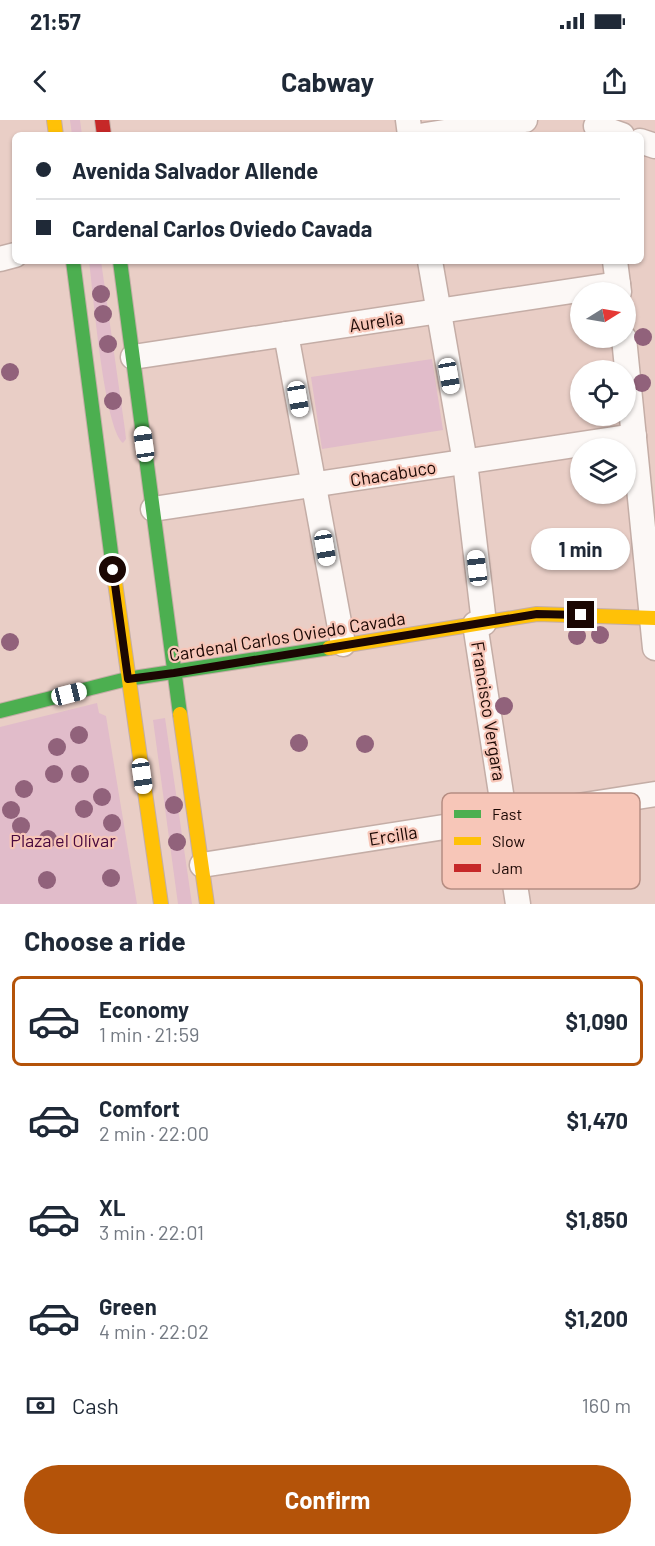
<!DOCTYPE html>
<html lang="en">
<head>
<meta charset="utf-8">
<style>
	:root { --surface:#fff; --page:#f2f2f3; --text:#1f2937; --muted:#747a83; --line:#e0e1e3; --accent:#b45309 }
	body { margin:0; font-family:Barlow,sans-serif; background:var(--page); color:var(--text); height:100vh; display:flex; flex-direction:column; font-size:22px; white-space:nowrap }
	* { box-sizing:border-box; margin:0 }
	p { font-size:20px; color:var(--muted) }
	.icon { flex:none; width:33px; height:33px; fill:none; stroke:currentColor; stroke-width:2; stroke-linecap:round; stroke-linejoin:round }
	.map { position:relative; height:784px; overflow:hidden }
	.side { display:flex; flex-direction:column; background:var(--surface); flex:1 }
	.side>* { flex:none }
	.guide { position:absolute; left:12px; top:12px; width:632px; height:132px; border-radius:9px; box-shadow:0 2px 4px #0004; display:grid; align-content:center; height:132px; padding:0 24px; background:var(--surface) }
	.needle { width:39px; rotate:79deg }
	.controls { position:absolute; left:570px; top:162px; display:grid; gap:12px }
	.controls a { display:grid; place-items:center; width:66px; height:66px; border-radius:50%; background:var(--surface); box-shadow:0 2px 4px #0004; font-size:30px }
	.end { position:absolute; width:27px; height:27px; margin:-14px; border:8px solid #1b0703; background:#fff; box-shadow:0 0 0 3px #fff }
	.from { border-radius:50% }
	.bubble { position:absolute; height:42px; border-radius:21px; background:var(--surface); box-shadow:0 2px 4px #0004; font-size:20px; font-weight:700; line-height:42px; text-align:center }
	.car { position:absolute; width:18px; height:36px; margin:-18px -9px; border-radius:8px; box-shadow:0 0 4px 2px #0007; background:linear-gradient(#fff 24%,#345 0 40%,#fff 0 76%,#345 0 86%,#fff 0) }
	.guide b { display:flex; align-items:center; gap:21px; height:57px; font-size:22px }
	.guide b+b { border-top:2px solid var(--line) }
	.guide i { width:15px; height:15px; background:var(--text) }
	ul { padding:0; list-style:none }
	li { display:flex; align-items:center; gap:18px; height:90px; margin:0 12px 9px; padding:0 12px; border:3px solid transparent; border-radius:9px }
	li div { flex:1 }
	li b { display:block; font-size:22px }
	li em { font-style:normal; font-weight:700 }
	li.on { border-color:var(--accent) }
	li>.icon { width:54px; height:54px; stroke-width:1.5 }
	h2 { padding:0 24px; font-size:27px; line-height:72px }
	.pay { display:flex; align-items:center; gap:15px; height:66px; padding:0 24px; font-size:22px }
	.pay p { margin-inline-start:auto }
	.cta { display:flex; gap:12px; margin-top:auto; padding:12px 24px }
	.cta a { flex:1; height:69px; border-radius:36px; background:var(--accent); color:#fff; font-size:24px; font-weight:700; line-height:69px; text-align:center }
	.status { display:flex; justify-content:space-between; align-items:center; height:42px; padding:0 30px; background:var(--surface); direction:ltr }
	.status svg { height:16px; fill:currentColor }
	header { display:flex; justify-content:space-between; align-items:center; height:78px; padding:0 24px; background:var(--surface); font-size:27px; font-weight:700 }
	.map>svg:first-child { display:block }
	.green { fill:#e1bcca }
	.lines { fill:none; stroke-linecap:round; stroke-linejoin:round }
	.street-casing { stroke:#c4ada6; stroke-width:27 }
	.fast-casing { stroke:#c4ada6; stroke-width:16 }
	.slow-casing { stroke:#c4ada6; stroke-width:16 }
	.jam-casing { stroke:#c4ada6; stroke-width:16 }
	.street { stroke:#fcf8f6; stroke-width:24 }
	.fast { stroke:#4caf50; stroke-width:14 }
	.slow { stroke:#ffc107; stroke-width:14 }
	.jam { stroke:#c62828; stroke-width:14 }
	.tree { fill:#91627b }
	.route { stroke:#1b0703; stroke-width:8 }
	.labels { text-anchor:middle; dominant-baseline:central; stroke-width:4.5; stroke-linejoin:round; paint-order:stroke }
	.street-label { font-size:18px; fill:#1b0703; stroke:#f7c6b8 }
	.park-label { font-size:18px; fill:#49093e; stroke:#f7c6b8 }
	.key { fill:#f7c6b8; stroke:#b58d82; stroke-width:1.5 }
	.key-label { font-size:16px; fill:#1b0703 }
</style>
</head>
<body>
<div class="status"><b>21:57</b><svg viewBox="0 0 49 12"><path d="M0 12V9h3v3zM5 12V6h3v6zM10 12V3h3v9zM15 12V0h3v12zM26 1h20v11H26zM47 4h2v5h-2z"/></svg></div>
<header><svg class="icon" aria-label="back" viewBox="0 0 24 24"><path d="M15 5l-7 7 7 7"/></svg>Cabway<svg class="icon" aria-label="share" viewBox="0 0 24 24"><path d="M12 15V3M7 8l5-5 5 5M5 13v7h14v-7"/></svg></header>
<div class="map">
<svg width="655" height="784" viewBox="0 0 655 784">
	<rect width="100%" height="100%" fill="#e9cec6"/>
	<!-- green -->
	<g class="green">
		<polygon points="70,0 80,0 82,15 72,15"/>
		<path d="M 89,141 L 101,141 L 125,310 L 126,319 L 123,323 C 104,308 93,171 89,141 Z"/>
		<polygon points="432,239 443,310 322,329 311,257"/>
		<polygon points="97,583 99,593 106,596 137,784 0,784 0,607"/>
		<polygon points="165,598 192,784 178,784 153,600"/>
	</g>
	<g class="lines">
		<defs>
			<g id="street">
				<polyline points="408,0 410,15"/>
				<polyline points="596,6 622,15"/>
				<polyline points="425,15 525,0"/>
				<polyline points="640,21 655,26"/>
				<polyline points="0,139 15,135"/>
				<polyline points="430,141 465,342 484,503"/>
				<polyline points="615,141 619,172"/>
				<polyline points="286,214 343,524"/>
				<polyline points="624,218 655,528"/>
				<polyline points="133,237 618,164"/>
				<polyline points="153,389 634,316"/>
				<polyline points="475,504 518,784"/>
				<polyline points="202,745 655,674"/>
			</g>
			<g id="fast">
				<polyline points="73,141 113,448"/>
				<polyline points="120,141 180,594"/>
				<polyline points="0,591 127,559 329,528"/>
			</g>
			<g id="slow">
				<polyline points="54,0 56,15"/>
				<polyline points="113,448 161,784"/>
				<polyline points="329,528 537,494 655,498"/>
				<polyline points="180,594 207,784"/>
			</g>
			<polyline id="jam" points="102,0 104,15"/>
		</defs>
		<!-- street casing -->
		<use href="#street" class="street-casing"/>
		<!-- fast casing -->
		<use href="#fast" class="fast-casing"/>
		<!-- slow casing -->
		<use href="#slow" class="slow-casing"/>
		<!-- jam casing -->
		<use href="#jam" class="jam-casing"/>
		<!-- street -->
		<use href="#street" class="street"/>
		<!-- fast -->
		<use href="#fast" class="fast"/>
		<!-- slow -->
		<use href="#slow" class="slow"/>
		<!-- jam -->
		<use href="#jam" class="jam"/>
	</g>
	<!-- trees -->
	<g class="tree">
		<circle cx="101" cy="174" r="9"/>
		<circle cx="103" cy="194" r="9"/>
		<circle cx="643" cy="217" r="9"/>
		<circle cx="108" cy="224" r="9"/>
		<circle cx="10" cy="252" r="9"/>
		<circle cx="642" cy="263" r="9"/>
		<circle cx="113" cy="281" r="9"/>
		<circle cx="600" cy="515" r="9"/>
		<circle cx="577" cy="516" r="9"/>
		<circle cx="10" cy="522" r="9"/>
		<circle cx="504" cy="586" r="9"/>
		<circle cx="79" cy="615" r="9"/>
		<circle cx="299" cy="623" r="9"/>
		<circle cx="365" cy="624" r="9"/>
		<circle cx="57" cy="627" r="9"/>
		<circle cx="54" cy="654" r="9"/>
		<circle cx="80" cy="654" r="9"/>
		<circle cx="24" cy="669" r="9"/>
		<circle cx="102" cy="677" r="9"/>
		<circle cx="174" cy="685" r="9"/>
		<circle cx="84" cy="689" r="9"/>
		<circle cx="11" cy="690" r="9"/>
		<circle cx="112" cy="703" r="9"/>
		<circle cx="21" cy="706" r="9"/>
		<circle cx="48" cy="719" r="9"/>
		<circle cx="177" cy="722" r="9"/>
		<circle cx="111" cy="758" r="9"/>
		<circle cx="47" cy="760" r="9"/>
	</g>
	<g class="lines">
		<!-- route -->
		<polyline class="route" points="113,450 128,559 174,553 537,494 581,495"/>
	</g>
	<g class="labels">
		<!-- street labels -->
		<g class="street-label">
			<text transform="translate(376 201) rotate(-9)">Aurelia</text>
			<text transform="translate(393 353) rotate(-9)">Chacabuco</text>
			<text transform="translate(287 516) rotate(-9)">Cardenal Carlos Oviedo Cavada</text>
			<text transform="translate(489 591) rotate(81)">Francisco Vergara</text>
			<text transform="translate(393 715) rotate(-9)">Ercilla</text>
		</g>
		<!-- park labels -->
		<g class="park-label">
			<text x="63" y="720">Plaza el Olívar</text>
		</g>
	</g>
	<!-- legend -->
	<rect x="442" y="673" width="198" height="96" rx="9" class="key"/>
	<rect x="454" y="690" width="27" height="8" fill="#4caf50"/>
	<rect x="454" y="717" width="27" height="8" fill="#ffc107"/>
	<rect x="454" y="744" width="27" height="8" fill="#c62828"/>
	<g class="key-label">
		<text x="492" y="700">Fast</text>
		<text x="492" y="727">Slow</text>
		<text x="492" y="754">Jam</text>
	</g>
</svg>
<div class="controls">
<a><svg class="needle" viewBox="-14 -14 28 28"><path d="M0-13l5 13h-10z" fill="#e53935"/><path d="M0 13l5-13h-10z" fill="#747a83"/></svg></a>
<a><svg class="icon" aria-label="locate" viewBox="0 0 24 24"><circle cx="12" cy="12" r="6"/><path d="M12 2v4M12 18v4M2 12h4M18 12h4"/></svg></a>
<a><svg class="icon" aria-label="layers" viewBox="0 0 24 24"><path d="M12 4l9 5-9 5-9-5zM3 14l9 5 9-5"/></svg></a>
</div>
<i class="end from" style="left:113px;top:450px"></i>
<i class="end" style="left:581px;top:495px"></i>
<div class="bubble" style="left:531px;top:408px;width:99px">1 min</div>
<i class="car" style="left:449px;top:256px;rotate:170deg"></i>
<i class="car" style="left:298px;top:279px;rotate:170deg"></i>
<i class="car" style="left:144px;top:324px;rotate:352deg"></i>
<i class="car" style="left:325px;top:428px;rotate:170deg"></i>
<i class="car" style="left:477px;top:448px;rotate:353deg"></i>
<i class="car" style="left:69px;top:574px;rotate:76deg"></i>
<i class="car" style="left:142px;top:656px;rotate:172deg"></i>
<div class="guide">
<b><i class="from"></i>Avenida Salvador Allende</b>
<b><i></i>Cardenal Carlos Oviedo Cavada</b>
</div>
</div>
<section class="side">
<h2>Choose a ride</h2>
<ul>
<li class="on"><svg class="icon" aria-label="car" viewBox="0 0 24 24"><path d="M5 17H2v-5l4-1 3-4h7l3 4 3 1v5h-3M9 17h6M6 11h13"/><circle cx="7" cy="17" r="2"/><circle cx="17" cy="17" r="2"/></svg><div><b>Economy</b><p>1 min · 21:59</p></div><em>$1,090</em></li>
<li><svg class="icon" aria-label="car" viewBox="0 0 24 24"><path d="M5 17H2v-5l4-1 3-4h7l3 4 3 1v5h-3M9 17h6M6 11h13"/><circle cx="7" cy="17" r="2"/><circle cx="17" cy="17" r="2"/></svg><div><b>Comfort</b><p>2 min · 22:00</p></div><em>$1,470</em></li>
<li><svg class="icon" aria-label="car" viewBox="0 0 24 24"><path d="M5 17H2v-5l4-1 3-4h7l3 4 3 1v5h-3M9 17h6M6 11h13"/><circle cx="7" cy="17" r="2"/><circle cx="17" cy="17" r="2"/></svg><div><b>XL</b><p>3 min · 22:01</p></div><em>$1,850</em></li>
<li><svg class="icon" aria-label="car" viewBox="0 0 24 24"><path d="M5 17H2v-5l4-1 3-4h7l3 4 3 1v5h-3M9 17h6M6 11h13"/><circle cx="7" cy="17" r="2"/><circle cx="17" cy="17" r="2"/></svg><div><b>Green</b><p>4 min · 22:02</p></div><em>$1,200</em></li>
</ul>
<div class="pay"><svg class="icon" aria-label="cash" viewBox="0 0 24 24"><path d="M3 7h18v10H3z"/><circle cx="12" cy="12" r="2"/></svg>Cash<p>160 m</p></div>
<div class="cta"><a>Confirm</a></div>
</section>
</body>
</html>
